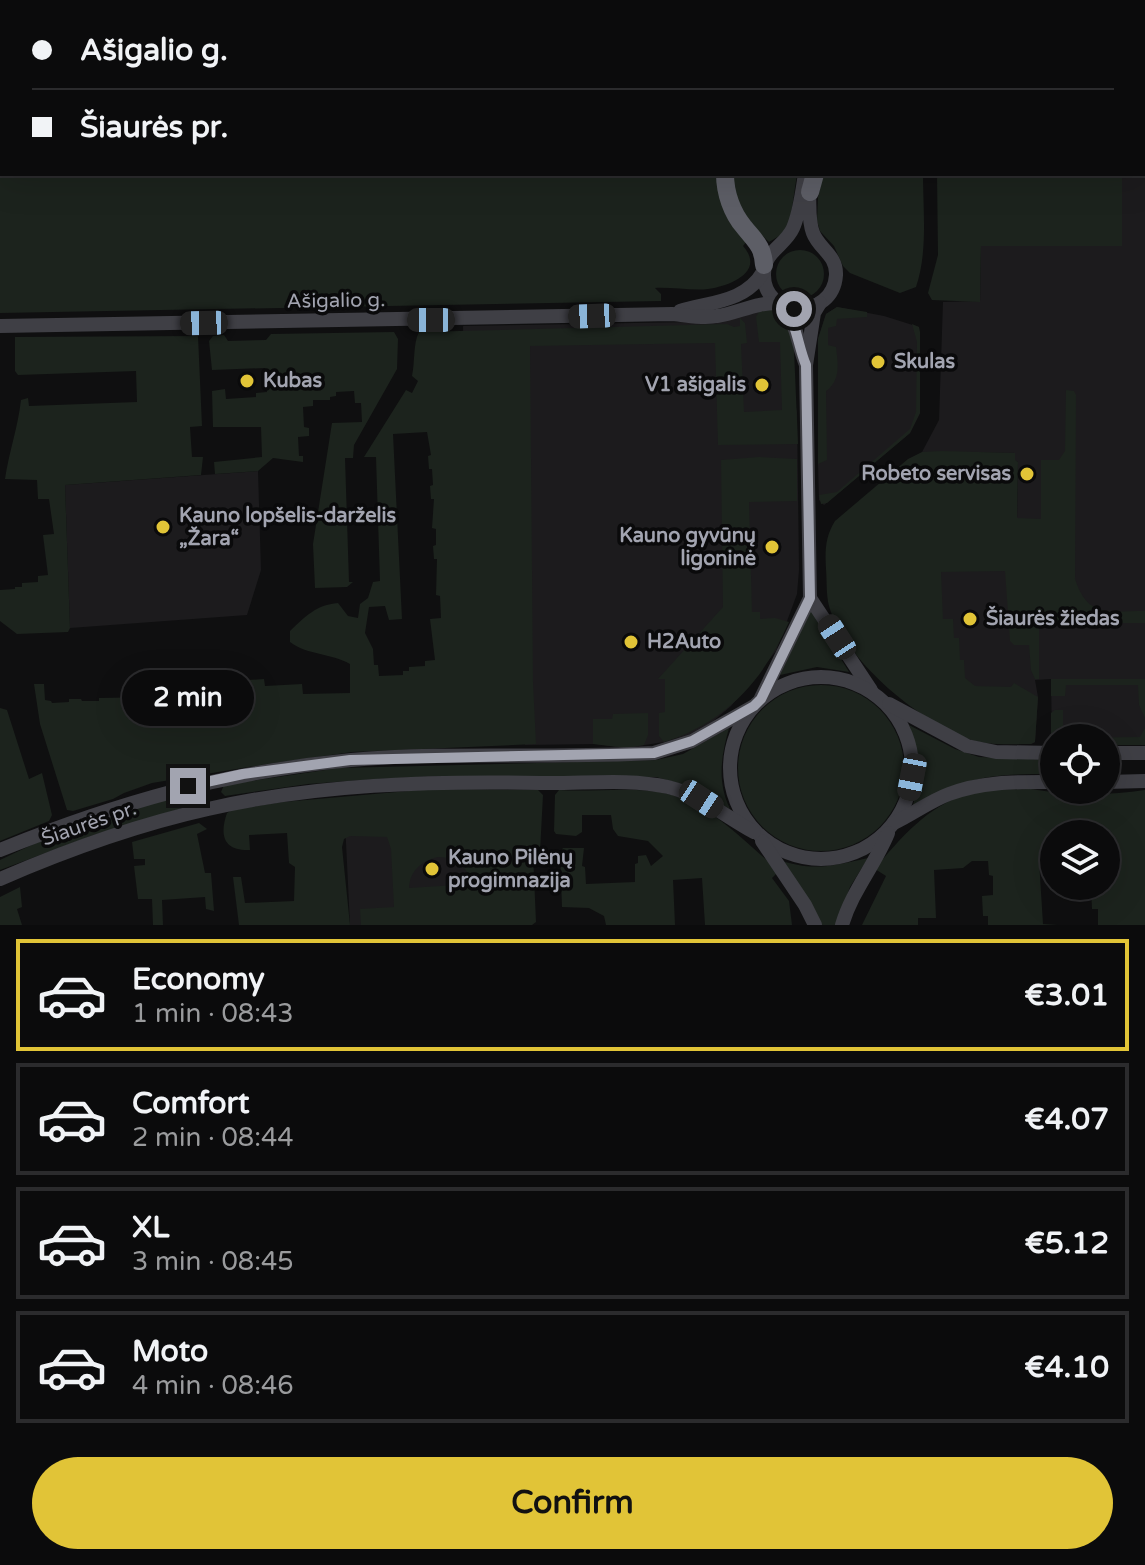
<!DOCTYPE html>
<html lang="en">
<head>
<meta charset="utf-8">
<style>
	:root { --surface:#0b0b0c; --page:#141415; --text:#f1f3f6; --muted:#9a9b9d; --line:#2b2b2d; --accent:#e1c437 }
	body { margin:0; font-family:"Varela Round",sans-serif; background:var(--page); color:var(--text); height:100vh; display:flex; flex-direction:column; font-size:30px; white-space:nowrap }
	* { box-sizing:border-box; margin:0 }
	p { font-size:26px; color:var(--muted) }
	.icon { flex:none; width:44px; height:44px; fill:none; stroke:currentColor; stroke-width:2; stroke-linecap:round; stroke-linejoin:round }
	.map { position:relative; height:925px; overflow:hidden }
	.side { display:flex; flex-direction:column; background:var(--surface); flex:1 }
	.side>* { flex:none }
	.top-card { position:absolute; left:0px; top:0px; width:1146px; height:176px; box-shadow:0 8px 32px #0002,0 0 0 2px var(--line); display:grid; align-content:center; height:176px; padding:0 32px; background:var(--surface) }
	.buttons { position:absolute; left:1040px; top:724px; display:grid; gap:16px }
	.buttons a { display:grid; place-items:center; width:80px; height:80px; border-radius:50%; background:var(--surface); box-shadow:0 8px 32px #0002,0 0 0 2px var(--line); font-size:40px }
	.end { position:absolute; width:36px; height:36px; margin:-18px; border:10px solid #a2a4b0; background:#111; box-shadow:0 0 0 4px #111 }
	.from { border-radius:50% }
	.bubble { position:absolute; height:56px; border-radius:28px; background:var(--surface); box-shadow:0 8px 32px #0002,0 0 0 2px var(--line); font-size:26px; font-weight:700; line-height:56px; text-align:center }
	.car { position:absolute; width:24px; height:48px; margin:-24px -12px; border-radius:10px; box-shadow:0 0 6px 2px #0007; background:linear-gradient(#222 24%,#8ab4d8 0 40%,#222 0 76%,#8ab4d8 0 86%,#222 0) }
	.top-card b { display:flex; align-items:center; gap:28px; height:76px; font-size:30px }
	.top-card b+b { border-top:2px solid var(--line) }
	.top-card i { width:20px; height:20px; background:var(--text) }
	ul { padding:14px 0 0; list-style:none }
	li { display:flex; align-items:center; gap:24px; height:112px; margin:0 16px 12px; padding:0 16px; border:4px solid var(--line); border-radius:0px }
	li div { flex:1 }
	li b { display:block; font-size:30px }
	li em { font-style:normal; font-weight:700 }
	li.active { border-color:var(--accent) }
	li>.icon { width:72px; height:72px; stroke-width:1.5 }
	.button { display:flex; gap:16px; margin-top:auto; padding:16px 32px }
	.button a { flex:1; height:92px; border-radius:48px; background:var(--accent); color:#111; font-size:32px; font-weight:700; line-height:92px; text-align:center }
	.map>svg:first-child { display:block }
	.built { fill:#1c1b1d }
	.green { fill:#1c231d; fill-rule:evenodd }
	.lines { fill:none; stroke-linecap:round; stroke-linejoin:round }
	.secondary { stroke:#3f3f45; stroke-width:14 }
	.highway { stroke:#5d5e66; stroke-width:18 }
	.route { stroke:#a2a4b0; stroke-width:10 }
	.poi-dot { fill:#e1c437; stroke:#0a0a0b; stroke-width:3 }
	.labels { text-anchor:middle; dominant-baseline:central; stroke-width:7; stroke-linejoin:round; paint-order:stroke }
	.street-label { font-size:20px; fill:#a2a4b0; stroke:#0a0a0b }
	.poi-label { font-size:20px; font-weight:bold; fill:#a2a4b0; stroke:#0a0a0b; text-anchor:start }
</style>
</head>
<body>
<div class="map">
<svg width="1145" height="925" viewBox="0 0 1145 925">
	<rect width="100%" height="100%" fill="#0f0f10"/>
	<!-- built -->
	<g class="built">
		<polygon points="1145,62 1145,745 1106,745 1106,738 1054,738 1052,741 1051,679 1035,680 1038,697 1035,742 1031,744 995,744 971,740 929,561 1017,519 1018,462 1015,461 1014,453 922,452 939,420 943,302 980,301 981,246 1122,246 1122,174 1144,174"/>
		<polygon points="837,307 884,316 919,327 920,413 910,433 824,505 819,500 818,464 818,339 826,314"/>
		<polygon points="774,309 797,412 799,570 797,594 776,651 731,706 712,722 690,734 664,742 626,748 596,744 525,745 464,370 463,326 689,322"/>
		<polygon points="258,471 261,570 247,615 70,628 65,485"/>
		<polygon points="515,819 520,925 350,925 345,822"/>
	</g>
	<!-- green -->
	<g class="green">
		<polygon points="0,0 1145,0 2,2 0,6"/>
		<path d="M 0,33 L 2,174 L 718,174 L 747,241 L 743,246 C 766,272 729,286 708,289 C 694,291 671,287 655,288 L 661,294 L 661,301 L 0,313 Z"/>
		<path d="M 732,174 L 797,174 L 790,222 L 784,233 L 769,242 C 747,222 735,204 732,174 Z"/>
		<path d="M 823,174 L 923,174 C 923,211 928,252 916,287 L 900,293 L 850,273 L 843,266 L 834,246 L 820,231 L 817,221 L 818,197 Z"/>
		<polygon points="937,174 1122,174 1122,246 981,246 980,302 932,300 928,293 938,255"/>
		<circle cx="800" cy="274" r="24"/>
		<path d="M 837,307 L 867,312 L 867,317 L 837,319 L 836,326 L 828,328 L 828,345 L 836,347 C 838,364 841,380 826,391 L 827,460 L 818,464 L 818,339 L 826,314 Z"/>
		<path d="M 774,309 L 789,321 L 794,350 L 798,444 L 718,445 L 715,343 L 530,346 L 533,682 L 536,744 L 352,752 L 267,764 L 152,783 L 124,793 L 113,799 L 73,811 L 67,810 L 40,724 L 34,684 L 44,684 L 45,700 L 51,701 L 52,703 L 69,702 L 69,699 L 81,699 L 82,701 L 99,701 L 99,698 L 159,697 L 159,694 L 189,696 L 189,693 L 195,692 L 194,676 L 197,673 L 218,672 L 219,682 L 264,679 L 265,686 L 302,684 L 303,694 L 350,693 L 350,664 C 331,653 307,655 290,642 L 290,631 C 306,616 316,605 338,603 L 348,616 L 358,618 L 360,604 L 368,598 L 373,582 L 380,581 L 376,457 L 364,457 L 406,390 L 412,393 L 418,381 L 412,376 C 415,363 413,343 419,332 L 727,324 L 734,327 L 740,326 L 740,318 L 745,323 L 747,343 L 741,344 L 744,412 L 782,410 L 780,342 L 759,342 L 756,317 L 760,310 ZM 427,432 L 431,455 L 428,456 L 429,469 L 432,469 L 433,485 L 430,486 L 431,499 L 434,499 L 432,528 L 436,529 L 436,545 L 433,546 L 434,559 L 437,559 L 436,595 L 440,596 L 441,618 L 430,619 L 435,660 L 425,661 L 425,666 L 409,667 L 409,671 L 403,671 L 403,675 L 379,676 L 378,665 L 374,665 L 373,649 L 365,633 L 369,607 L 385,606 L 389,620 L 402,619 L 393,434 Z"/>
		<polygon points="912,324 919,327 920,332 920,413 910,433 827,503 821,504 819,495 837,492 910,429 916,412 917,342"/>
		<polygon points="394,332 398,339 397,369 354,445 353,458 345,458 349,582 353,582 347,587 315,588 313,544 332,423 362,422 361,403 355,403 354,391 336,392 336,396 330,397 330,400 313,400 313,406 303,407 304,427 309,428 309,436 298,437 299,456 303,456 303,462 273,458 258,471 215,474 214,462 262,457 261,427 213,427 212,391 225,389 226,399 256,397 256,393 267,392 265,368 212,370 209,341 213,336 224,335 228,341 266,340 271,334"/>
		<path d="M 198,336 L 202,426 L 190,427 L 192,457 L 203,457 L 201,475 L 65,485 L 70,628 L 68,632 L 17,634 L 0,621 L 0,590 L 15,589 L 15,587 L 22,587 L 22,583 L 38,582 L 38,576 L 48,575 L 43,535 L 54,534 L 49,499 L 38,499 L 37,480 L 5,479 C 9,452 18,427 21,400 L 28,398 L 29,406 L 137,402 L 136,371 L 18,375 L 15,371 L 15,337 Z"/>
		<path d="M 1066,390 L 1074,391 L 1076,395 L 1075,579 C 1088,619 1110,611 1145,611 L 1145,623 L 1039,623 L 1039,679 L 1035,679 L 1031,670 L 1029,645 L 1014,645 L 1010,641 L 1005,571 L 941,572 L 943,619 L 953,619 L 954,638 L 959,638 L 960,660 L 964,660 L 965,678 L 975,686 L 1011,687 L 1014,683 L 1038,697 L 1035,742 L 1031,744 C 1011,744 988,746 969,739 C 918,721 844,659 829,606 C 826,594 827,581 826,569 C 825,551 825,537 835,521 L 908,459 L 922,452 L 942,451 L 1015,453 L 1015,460 L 1018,462 L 1017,518 L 1041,519 L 1041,460 L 1059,460 L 1065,451 Z"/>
		<path d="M 759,457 L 797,459 L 797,501 L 749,502 L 752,612 L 760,612 L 760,619 L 775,618 L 789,622 C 763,681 726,722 664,742 L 659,736 L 659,713 L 665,712 L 665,679 L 658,679 L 723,607 L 721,460 Z"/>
		<polygon points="811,610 849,672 817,667 780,675"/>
		<polygon points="1051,679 1145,679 1145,718 1139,705 1138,685 1066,685 1065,696 1051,696"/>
		<circle cx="821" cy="768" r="83"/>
		<polygon points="0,708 7,710 29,779 42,773 52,815 49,821 0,841"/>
		<polygon points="1055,710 1063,710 1063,738 1140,737 1145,728 1145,745 1106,745 1106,738 1054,738 1054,742 1051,738 1051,713"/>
		<polygon points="648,713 648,735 644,745 626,748 593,744 593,719 612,719 613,714"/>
		<path d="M 909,725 L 955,749 L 979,757 L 1054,760 L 1054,774 C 994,774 964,775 912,809 C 921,775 921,758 909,725 Z"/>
		<path d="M 729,728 C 721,757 717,781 730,809 L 682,784 L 656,777 L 437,776 L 376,779 L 308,784 L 225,796 L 221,792 L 224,785 L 339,768 L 656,760 L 683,754 Z"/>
		<path d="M 431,789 L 538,790 L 543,795 L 540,852 L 533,853 L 536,922 L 532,925 L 361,925 L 360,909 L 394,907 L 391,849 L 387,837 L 350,836 L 344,839 L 342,847 L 350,925 L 239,925 L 233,877 L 241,877 L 245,903 L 294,901 L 295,867 L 289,863 L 287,833 L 249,835 L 250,850 C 224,851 219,836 227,813 L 232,810 L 283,802 ZM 438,857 C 455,857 469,868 472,884 L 409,888 C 410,870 422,861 438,857 Z"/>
		<path d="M 1031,789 C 1068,795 1107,796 1145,790 L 1145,925 L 1098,925 L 1098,909 L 1092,909 L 1091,889 L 1106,886 L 1106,834 L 1054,834 L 1054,858 L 1039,860 L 1043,924 L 1058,925 L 988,925 L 988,916 L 983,916 L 982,896 L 993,895 L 993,876 L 989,875 L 988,861 L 972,861 L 963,868 L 934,870 L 936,918 L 918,918 L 918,925 L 862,925 L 886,876 L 875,869 C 900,838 928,806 967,794 C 987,788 1010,790 1031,789 Z"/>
		<path d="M 559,790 C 592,792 626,787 658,792 C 704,799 738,835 771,864 L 777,873 L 772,878 L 789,901 L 792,925 L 705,925 L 702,878 L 673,880 L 675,925 L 606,925 L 604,916 L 589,908 L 562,907 L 560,852 L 563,848 L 584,848 L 582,866 L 585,867 L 586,884 L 635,882 L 635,864 L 638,863 L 638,856 L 646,855 L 651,866 L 663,856 L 648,841 L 618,836 L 613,829 L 611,815 L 582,815 L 582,832 L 576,836 L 556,834 L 554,831 L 555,795 Z"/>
		<path d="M 197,792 L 199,800 L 189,806 L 91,836 L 0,870 L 0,860 C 61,830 130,803 197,792 Z"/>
		<polygon points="199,823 207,829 197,834 205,873 211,873 214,911 206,909 205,897 162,900 163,925 153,925 152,899 138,899 134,866 145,865 145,859 134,859 132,842"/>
		<path d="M 868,858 L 850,887 L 836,925 L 818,925 L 776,859 C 813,872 832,866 868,858 Z"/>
		<polygon points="20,887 22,907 17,909 22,925 0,925 0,897"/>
	</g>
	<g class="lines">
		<!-- secondary -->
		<g class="secondary">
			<polyline points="805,0 805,2"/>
			<path d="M 805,174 C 802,192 800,212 793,228 C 785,246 764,251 764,274 C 763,319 833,321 836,275 C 837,255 819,249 813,233 C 807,218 811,199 808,184"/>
			<path d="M 785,307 C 797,325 798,345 806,365"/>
			<path d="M 680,311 C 710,302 746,302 763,272"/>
			<path d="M 0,326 L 672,314 C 687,315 702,319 717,316 C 738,313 757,302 779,303"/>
			<polyline points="810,598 871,690"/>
			<circle cx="821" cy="768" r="91"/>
			<polyline points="761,698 810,598 806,365 814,313 820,303"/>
			<polyline points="889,704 967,746 996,752 1054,753"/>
			<polyline points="1106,753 1145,753"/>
			<polyline points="1106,782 1145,781"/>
			<path d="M 894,823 C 913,814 930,801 949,794 C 983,781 1018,782 1054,782"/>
			<polyline points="762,841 805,905 815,925"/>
			<path d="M 0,850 C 117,803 224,772 351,760 C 451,751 553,759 654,753 L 692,741 L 754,706"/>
			<path d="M 0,879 C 67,850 136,825 208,809 C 317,784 429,781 541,783 C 582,784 628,778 668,787 C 701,795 726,817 754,832"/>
			<path d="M 842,925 C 852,891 875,865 888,833"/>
		</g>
		<!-- highway -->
		<g class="highway">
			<polyline points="1144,8 1145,8"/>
			<polyline points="0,15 2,15"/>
			<path d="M 725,174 C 725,193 732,213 744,227 C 755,241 763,246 764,265"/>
			<polyline points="810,192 815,174"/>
		</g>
	</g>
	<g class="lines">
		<!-- route -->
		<path class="route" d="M 188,786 L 243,774 L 350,760 L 654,753 L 692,741 L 754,706 L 761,699 L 810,598 L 806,365 C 798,346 797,325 785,307 L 794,309"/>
	</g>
	<!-- markers -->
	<g class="poi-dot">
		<circle cx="878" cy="362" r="8"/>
		<circle cx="247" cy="381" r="8"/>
		<circle cx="762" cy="385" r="8"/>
		<circle cx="1027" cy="474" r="8"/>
		<circle cx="163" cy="527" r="8"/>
		<circle cx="772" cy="547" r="8"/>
		<circle cx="970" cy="619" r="8"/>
		<circle cx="631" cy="642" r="8"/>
		<circle cx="432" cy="869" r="8"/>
	</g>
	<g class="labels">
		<!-- street labels -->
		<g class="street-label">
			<text transform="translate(336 301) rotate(-1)">Ašigalio g.</text>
			<text transform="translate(89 824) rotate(-19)">Šiaurės pr.</text>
		</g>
		<!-- poi labels -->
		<g class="poi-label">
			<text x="894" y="362">Skulas</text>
			<text x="263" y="381">Kubas</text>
			<text x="746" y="385" text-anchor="end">V1 ašigalis</text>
			<text x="1011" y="474" text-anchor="end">Robeto servisas</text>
			<text x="179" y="516">Kauno lopšelis-darželis<tspan x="179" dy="23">„Žara“</tspan></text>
			<text x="756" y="536" text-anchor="end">Kauno gyvūnų<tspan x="756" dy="23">ligoninė</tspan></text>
			<text x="986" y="619">Šiaurės žiedas</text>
			<text x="647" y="642">H2Auto</text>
			<text x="448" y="858">Kauno Pilėnų<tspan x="448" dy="23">progimnazija</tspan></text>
		</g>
	</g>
</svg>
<div class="buttons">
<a><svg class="icon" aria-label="locate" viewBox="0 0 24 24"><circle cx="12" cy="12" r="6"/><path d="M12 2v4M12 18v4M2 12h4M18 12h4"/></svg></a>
<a><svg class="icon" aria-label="layers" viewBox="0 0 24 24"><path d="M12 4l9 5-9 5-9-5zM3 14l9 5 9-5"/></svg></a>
</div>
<i class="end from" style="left:794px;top:309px"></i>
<i class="end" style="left:188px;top:786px"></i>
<div class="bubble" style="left:122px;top:670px;width:132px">2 min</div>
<i class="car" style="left:592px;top:316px;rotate:268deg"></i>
<i class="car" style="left:431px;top:320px;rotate:270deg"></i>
<i class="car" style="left:204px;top:323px;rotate:269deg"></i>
<i class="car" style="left:837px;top:637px;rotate:327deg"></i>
<i class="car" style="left:912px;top:777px;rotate:191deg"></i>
<i class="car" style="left:701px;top:799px;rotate:123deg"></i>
<div class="top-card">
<b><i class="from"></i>Ašigalio g.</b>
<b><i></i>Šiaurės pr.</b>
</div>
</div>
<section class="side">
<ul>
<li class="active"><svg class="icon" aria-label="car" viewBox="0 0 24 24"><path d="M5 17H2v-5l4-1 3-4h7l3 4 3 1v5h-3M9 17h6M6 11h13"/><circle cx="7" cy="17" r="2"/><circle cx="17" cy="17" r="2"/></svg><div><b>Economy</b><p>1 min · 08:43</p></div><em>€3.01</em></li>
<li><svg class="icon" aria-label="car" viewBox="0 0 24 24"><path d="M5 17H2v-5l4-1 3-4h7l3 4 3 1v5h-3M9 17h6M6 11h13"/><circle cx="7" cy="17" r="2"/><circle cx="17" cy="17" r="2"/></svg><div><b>Comfort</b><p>2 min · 08:44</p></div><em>€4.07</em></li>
<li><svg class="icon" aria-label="car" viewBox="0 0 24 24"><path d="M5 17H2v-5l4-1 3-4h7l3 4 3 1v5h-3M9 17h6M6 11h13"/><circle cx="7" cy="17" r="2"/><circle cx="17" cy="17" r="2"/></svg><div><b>XL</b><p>3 min · 08:45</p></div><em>€5.12</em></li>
<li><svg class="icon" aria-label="car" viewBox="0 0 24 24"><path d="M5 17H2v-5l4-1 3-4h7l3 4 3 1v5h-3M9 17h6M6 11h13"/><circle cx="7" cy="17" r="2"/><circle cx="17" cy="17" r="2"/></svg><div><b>Moto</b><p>4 min · 08:46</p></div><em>€4.10</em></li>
</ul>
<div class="button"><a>Confirm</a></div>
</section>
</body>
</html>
